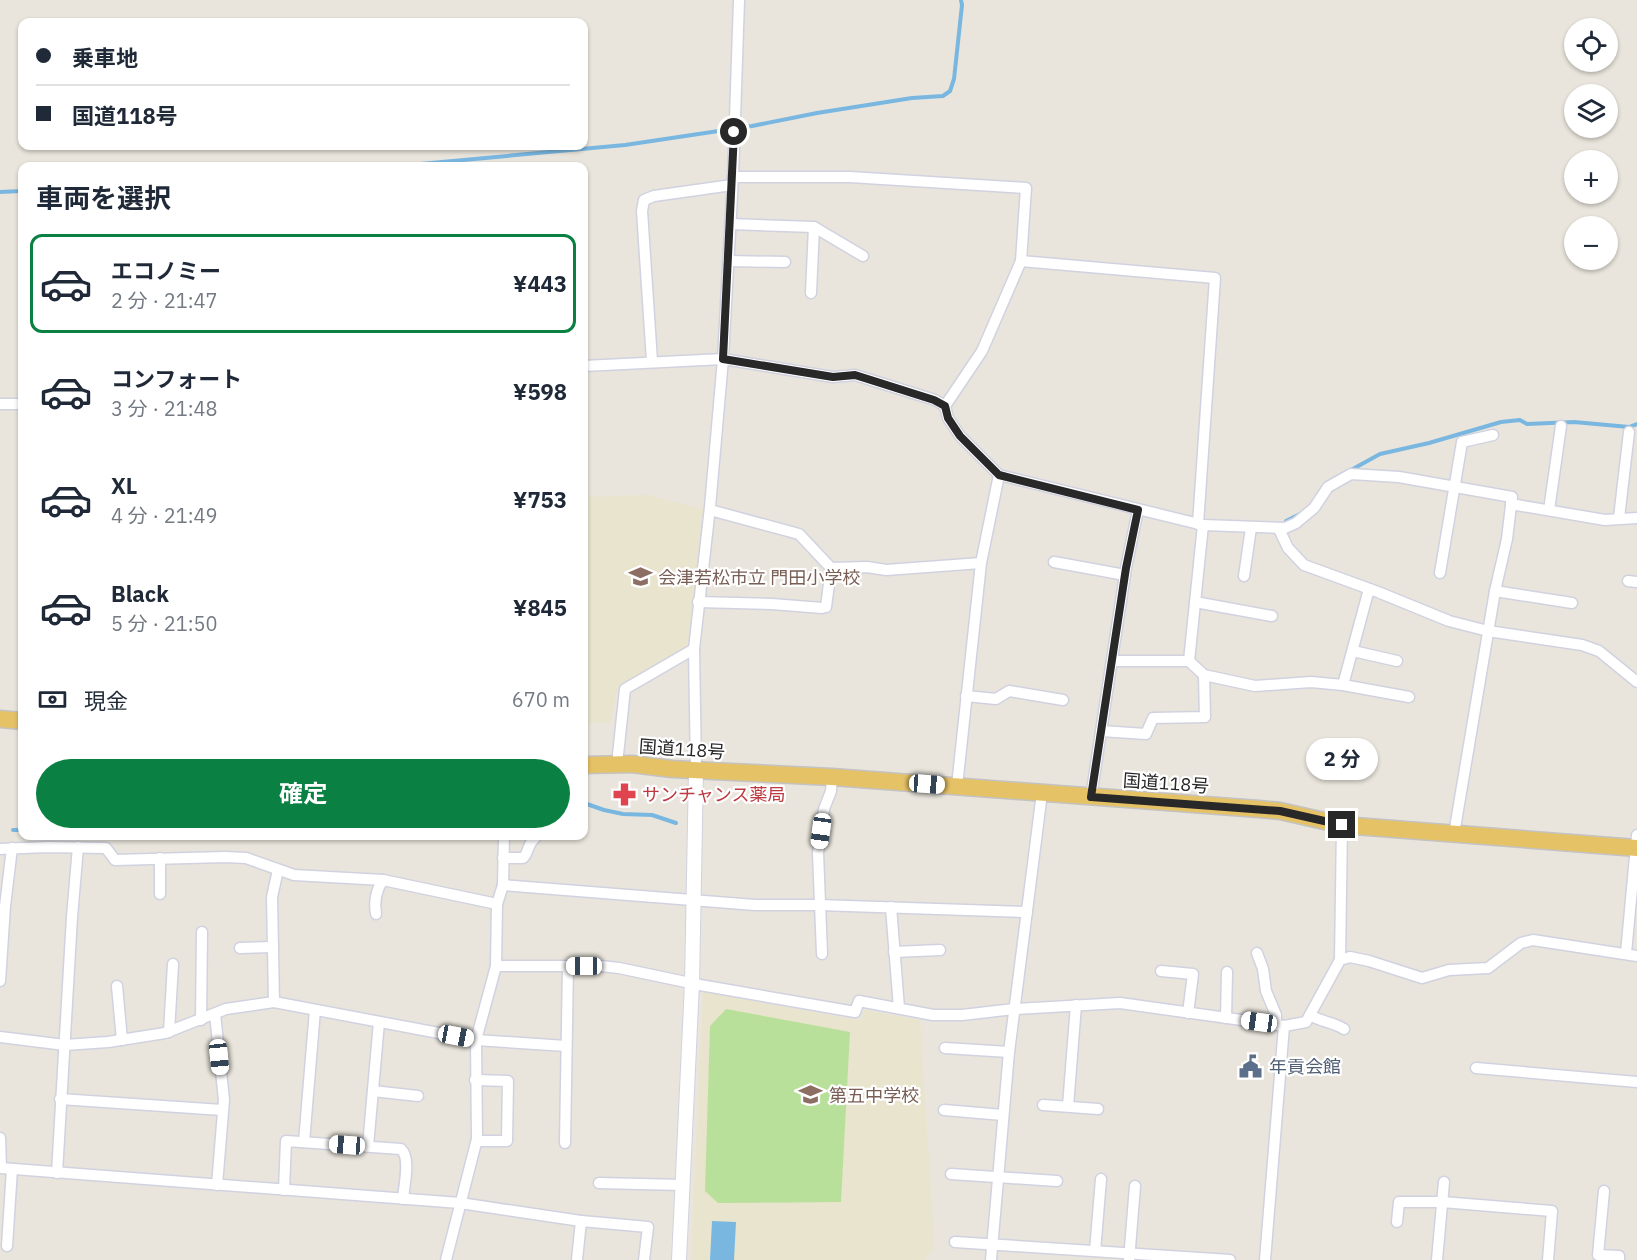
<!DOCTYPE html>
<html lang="ja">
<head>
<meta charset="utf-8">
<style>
	:root { --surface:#fff; --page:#f6f6f7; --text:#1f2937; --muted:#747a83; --line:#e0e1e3; --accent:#0b8043 }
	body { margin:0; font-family:"IBM Plex Sans","Noto Sans JP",sans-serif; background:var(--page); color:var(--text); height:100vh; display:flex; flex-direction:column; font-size:22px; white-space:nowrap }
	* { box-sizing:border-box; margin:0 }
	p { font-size:20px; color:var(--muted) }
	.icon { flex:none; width:33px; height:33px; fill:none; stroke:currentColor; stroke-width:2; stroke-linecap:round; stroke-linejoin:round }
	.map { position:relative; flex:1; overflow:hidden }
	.drawer { position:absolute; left:18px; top:162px; width:570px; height:678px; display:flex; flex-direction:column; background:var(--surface); border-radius:12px; box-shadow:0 2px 4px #0004 }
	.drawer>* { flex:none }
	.guide { position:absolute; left:18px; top:18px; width:570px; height:132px; border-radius:12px; box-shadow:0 2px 4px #0004; display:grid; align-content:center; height:132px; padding:0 18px; background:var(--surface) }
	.tools { position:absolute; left:1564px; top:18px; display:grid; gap:12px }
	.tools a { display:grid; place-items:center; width:54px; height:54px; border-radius:50%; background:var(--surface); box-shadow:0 2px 4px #0004; font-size:30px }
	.end { position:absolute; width:27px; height:27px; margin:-14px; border:8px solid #282828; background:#fff; box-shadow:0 0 0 3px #fff }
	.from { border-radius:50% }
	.bubble { position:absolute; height:42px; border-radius:21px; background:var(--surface); box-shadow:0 2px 4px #0004; font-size:20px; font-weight:700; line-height:42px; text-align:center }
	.car { position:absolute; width:18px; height:36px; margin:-18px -9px; border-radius:8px; box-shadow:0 0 4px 2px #0007; background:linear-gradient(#fff 24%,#345 0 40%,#fff 0 76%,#345 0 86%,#fff 0) }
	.guide b { display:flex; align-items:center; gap:21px; height:57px; font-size:22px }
	.guide b+b { border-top:2px solid var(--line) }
	.guide i { width:15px; height:15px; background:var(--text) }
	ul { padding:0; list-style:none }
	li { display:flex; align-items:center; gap:18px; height:99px; margin:0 12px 9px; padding:0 6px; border:3px solid transparent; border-radius:12px }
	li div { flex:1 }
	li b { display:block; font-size:22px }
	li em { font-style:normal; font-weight:700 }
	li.current { border-color:var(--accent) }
	li>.icon { width:54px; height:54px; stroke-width:1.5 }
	h2 { padding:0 18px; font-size:27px; line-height:72px }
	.pay { display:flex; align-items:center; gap:15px; height:66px; padding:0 18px; font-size:22px }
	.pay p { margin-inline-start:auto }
	.primary-button { display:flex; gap:12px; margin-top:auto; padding:12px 18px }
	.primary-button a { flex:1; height:69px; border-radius:36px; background:var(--accent); color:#fff; font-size:24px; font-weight:700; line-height:69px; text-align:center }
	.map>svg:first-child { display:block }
	.education { fill:#e9e4cd }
	.pitch { fill:#b9e09b }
	.water { fill:#7ab7e0 }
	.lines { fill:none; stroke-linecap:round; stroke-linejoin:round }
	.stream { stroke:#7ab7e0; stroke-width:4 }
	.minor-casing { stroke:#d1d2e0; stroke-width:13 }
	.tertiary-casing { stroke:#d1d2e0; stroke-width:16 }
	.trunk-casing { stroke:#c3c3c3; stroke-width:19 }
	.minor { stroke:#fff; stroke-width:10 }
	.tertiary { stroke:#fff; stroke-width:14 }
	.trunk { stroke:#e6c267; stroke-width:16 }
	.route { stroke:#282828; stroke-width:8 }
	.labels { text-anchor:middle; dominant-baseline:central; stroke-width:4.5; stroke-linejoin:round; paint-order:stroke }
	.education-label { font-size:18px; fill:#785e54; stroke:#fff; text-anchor:start }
	.street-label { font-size:18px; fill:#282828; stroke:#fff }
	.health-label { font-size:18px; fill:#be3a42; stroke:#fff; text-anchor:start }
	.service-label { font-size:18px; fill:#4e5e75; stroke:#fff; text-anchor:start }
</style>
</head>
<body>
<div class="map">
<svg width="1637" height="1260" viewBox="0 0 1637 1260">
	<rect width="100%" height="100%" fill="#e9e5dc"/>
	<!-- education -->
	<g class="education">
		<polygon points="648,495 704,510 690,644 688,648 618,687 610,722 589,723 587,753 584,753 584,497"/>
		<polygon points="703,991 861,1021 864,1010 920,1020 934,1239 933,1249 925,1260 691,1260"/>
	</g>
	<!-- pitch -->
	<polygon class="pitch" points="726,1009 850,1032 841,1202 718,1203 705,1191 710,1026"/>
	<!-- water -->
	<polygon class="water" points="712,1221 736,1222 734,1260 710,1260"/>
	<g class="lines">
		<!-- stream -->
		<g class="stream">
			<polyline points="362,166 420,164 625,145 752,126 817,113 912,98 943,96 950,91 954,79 962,5 961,0"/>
			<polyline points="0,192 22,191"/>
			<polyline points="1351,470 1380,454 1429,443 1501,422 1520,420 1527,424 1574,422 1629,427 1637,424"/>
			<polyline points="1286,521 1302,513"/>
			<polyline points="584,803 604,810 623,814 652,815 676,823"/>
			<polyline points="13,830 22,830"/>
		</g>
		<defs>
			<g id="minor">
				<polyline points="733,177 850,177 1026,188 1021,261 1215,278 1198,524"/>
				<polyline points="730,224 814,227 863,256"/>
				<polyline points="728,261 785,262"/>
				<polyline points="1021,261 982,351 945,406 948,418 960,436 999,475 1203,525 1285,528 1296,523 1314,508 1328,487 1351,474 1399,477 1512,497 1507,539 1495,591 1454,834"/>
				<polyline points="811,293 814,227"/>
				<polyline points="652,361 642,211 644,200 654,196 732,185"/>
				<polyline points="584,366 723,359 833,377 855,375 935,400 945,406"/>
				<polyline points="0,404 22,404"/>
				<polyline points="1511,504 1605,520 1637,518"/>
				<polyline points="710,510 799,534 831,568 867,567 886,570 981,563"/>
				<polyline points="1549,510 1561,426"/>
				<polyline points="1619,518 1629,432"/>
				<polyline points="1203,525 1189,661 1204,675 1255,686 1311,682 1343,685 1409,697"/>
				<polyline points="1279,529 1288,548 1304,565 1378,592 1449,621 1488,631 1582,645 1599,651 1637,682"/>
				<polyline points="1054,562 1125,575"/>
				<polyline points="1440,573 1462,442 1493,435"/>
				<polyline points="1244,576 1251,528"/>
				<polyline points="1628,581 1637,582"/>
				<polyline points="1495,591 1572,603"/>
				<polyline points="698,602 772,604 822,608 826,607 831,568"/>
				<polyline points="1195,602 1272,616"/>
				<polyline points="1353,651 1397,661"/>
				<polyline points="1112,661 1189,661"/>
				<polyline points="1343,685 1369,589"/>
				<polyline points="966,696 996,699 1009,691 1063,700"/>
				<polyline points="1101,731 1146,734 1153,718 1205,717 1204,675"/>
				<polyline points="617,764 625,689 694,649"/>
				<polyline points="696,770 694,649 710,507 723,359 733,177 739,0"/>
				<polyline points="957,786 981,563 999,475"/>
				<polyline points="1091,797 1126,568 1138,510"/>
				<polyline points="0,849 48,847 106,848 115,860 225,857 246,858 294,875 383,880 497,904"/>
				<path d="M 503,858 L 523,858 C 529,853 527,844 535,838"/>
				<polyline points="503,885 755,905 819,905 1027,912"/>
				<polyline points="160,894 160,858"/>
				<polyline points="891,907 899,1008"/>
				<path d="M 376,914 C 374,902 376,890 383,880"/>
				<polyline points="240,948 273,947"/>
				<polyline points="894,952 940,950"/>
				<polyline points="1257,953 1263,969 1266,991 1276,1015 1276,1025"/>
				<polyline points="1626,953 1637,835"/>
				<polyline points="822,954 818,853 824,809 831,791 832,777"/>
				<polyline points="1340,960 1342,825"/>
				<polyline points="496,966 601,966 619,968 700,985 855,1012 859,1001 933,1015 962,1015 1014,1009 1120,1003 1284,1026 1306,1022 1340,960 1350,957 1369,961 1422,978 1449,970 1488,968 1521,943 1533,940 1637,956"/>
				<polyline points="1161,971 1193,974 1188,1013"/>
				<polyline points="0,981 5,906 12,848"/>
				<polyline points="117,986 122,1040"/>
				<polyline points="274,1002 272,897 278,870"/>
				<polyline points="215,1014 224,1100 217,1185"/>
				<path d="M 1310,1015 C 1321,1022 1333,1022 1344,1029"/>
				<polyline points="1226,1018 1227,972"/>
				<polyline points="201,1020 202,932"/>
				<polyline points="169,1032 173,964"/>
				<polyline points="0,1037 65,1045 108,1042 165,1033 226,1009 274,1002 476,1040 566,1046"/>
				<polyline points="945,1048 1009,1052"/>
				<polyline points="1476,1068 1637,1082"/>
				<polyline points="475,1080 508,1081 507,1141 477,1141"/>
				<polyline points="373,1091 418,1096"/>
				<polyline points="60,1099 222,1110"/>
				<polyline points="1043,1105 1098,1109"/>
				<polyline points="1068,1106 1076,1005"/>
				<polyline points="944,1110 1003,1115"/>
				<polyline points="0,1138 1,1168 460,1203 581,1221 648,1227 644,1260"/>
				<polyline points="304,1142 315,1010"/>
				<polyline points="565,1143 568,966"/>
				<polyline points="368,1146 379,1022"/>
				<polyline points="57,1173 72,917 78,847"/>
				<polyline points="951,1174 1057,1181"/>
				<polyline points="599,1183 682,1185"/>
				<path d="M 284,1190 L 286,1141 L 401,1149 C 411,1158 404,1185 403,1199"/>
				<polyline points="1604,1191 1598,1255 1619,1256 1619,1260"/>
				<polyline points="1397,1222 1399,1202 1442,1202 1552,1211 1548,1260"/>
				<polyline points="955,1242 1230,1260"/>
				<polyline points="7,1246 12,1169"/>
				<polyline points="1095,1251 1101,1179"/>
				<polyline points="446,1260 477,1139 476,1040 496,966 497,904 503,885 504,836"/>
				<polyline points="577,1260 581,1221"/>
				<polyline points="991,1260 1009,1052 1042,793"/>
				<polyline points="1129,1260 1135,1186"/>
				<polyline points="1265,1260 1284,1026"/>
				<polyline points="1437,1260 1444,1182"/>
			</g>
			<polyline id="tertiary" points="679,1260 692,983 696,770"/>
			<g id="trunk">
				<polyline points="0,719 22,721"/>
				<polyline points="584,765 632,764 672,769 832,777 1259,809 1280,811 1342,825 1637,848"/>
			</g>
		</defs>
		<!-- minor casing -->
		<use href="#minor" class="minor-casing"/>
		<!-- tertiary casing -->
		<use href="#tertiary" class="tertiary-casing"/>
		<!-- trunk casing -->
		<use href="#trunk" class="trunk-casing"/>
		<!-- minor -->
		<use href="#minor" class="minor"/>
		<!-- tertiary -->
		<use href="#tertiary" class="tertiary"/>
		<!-- trunk -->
		<use href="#trunk" class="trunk"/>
	</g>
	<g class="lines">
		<!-- route -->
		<polyline class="route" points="734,132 723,359 833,377 855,375 934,400 945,406 948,418 960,436 999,475 1138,510 1126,568 1091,797 1280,811 1342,825"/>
	</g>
	<!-- icons -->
	<defs>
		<symbol id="school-bare" viewBox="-9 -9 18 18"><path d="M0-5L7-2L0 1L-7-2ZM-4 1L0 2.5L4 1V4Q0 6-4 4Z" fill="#8d6e63" stroke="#fff" stroke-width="2.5" paint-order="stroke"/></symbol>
		<symbol id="pharmacy-bare" viewBox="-9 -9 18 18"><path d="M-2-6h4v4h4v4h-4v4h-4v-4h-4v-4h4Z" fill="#e0444e" stroke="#fff" stroke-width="2.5" paint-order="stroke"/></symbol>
		<symbol id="civic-bare" viewBox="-9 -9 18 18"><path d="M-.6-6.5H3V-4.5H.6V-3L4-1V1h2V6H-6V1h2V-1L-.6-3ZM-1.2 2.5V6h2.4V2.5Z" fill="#5c6f8a" stroke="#fff" stroke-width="2.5" paint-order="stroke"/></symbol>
	</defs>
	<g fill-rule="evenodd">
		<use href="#school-bare" x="624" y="560" width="33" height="33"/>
		<use href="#pharmacy-bare" x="608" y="778" width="33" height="33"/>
		<use href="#civic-bare" x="1234" y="1050" width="33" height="33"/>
		<use href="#school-bare" x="794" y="1078" width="33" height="33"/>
	</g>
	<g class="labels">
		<!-- education labels -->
		<g class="education-label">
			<text x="658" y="577">会津若松市立 門田小学校</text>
			<text x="829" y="1095">第五中学校</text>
		</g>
		<!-- street labels -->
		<g class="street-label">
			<text transform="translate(682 749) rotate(4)">国道118号</text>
			<text transform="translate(1166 783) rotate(4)">国道118号</text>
		</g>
		<!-- health labels -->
		<g class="health-label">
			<text x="642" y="794">サンチャンス薬局</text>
		</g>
		<!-- service labels -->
		<g class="service-label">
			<text x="1269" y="1066">年貢会館</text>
		</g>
	</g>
</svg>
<div class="tools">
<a><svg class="icon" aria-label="locate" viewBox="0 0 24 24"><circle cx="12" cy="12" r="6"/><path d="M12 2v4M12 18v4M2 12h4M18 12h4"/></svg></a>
<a><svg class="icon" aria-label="layers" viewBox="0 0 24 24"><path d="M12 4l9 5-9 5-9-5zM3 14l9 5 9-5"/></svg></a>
<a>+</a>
<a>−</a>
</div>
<i class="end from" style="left:734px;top:132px"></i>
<i class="end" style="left:1342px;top:825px"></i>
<div class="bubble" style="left:1306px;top:738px;width:72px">2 分</div>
<i class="car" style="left:927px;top:784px;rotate:94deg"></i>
<i class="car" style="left:821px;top:831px;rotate:188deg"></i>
<i class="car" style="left:584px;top:966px;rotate:270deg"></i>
<i class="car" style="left:1259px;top:1022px;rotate:278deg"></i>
<i class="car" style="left:456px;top:1036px;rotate:101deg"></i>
<i class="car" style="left:219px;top:1057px;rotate:174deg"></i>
<i class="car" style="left:347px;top:1145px;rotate:274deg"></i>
<div class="guide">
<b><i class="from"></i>乗車地</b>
<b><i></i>国道118号</b>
</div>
<section class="drawer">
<h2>車両を選択</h2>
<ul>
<li class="current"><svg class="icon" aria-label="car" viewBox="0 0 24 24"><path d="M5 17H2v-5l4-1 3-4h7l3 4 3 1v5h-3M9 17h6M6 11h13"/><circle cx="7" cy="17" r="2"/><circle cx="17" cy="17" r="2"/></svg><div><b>エコノミー</b><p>2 分 · 21:47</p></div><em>¥443</em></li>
<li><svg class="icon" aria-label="car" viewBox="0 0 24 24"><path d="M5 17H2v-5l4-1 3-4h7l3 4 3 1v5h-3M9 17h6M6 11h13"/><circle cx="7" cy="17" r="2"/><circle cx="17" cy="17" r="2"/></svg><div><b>コンフォート</b><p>3 分 · 21:48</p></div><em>¥598</em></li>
<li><svg class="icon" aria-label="car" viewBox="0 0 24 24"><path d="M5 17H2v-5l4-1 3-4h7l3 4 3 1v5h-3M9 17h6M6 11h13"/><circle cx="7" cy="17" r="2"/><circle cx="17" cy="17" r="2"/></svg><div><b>XL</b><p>4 分 · 21:49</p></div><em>¥753</em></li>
<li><svg class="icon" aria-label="car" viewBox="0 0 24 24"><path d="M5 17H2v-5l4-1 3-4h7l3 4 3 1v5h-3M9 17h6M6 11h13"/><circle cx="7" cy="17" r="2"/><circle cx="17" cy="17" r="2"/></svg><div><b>Black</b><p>5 分 · 21:50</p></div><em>¥845</em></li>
</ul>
<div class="pay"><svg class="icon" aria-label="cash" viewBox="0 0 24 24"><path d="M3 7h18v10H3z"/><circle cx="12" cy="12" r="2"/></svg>現金<p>670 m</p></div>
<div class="primary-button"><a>確定</a></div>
</section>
</div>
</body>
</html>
